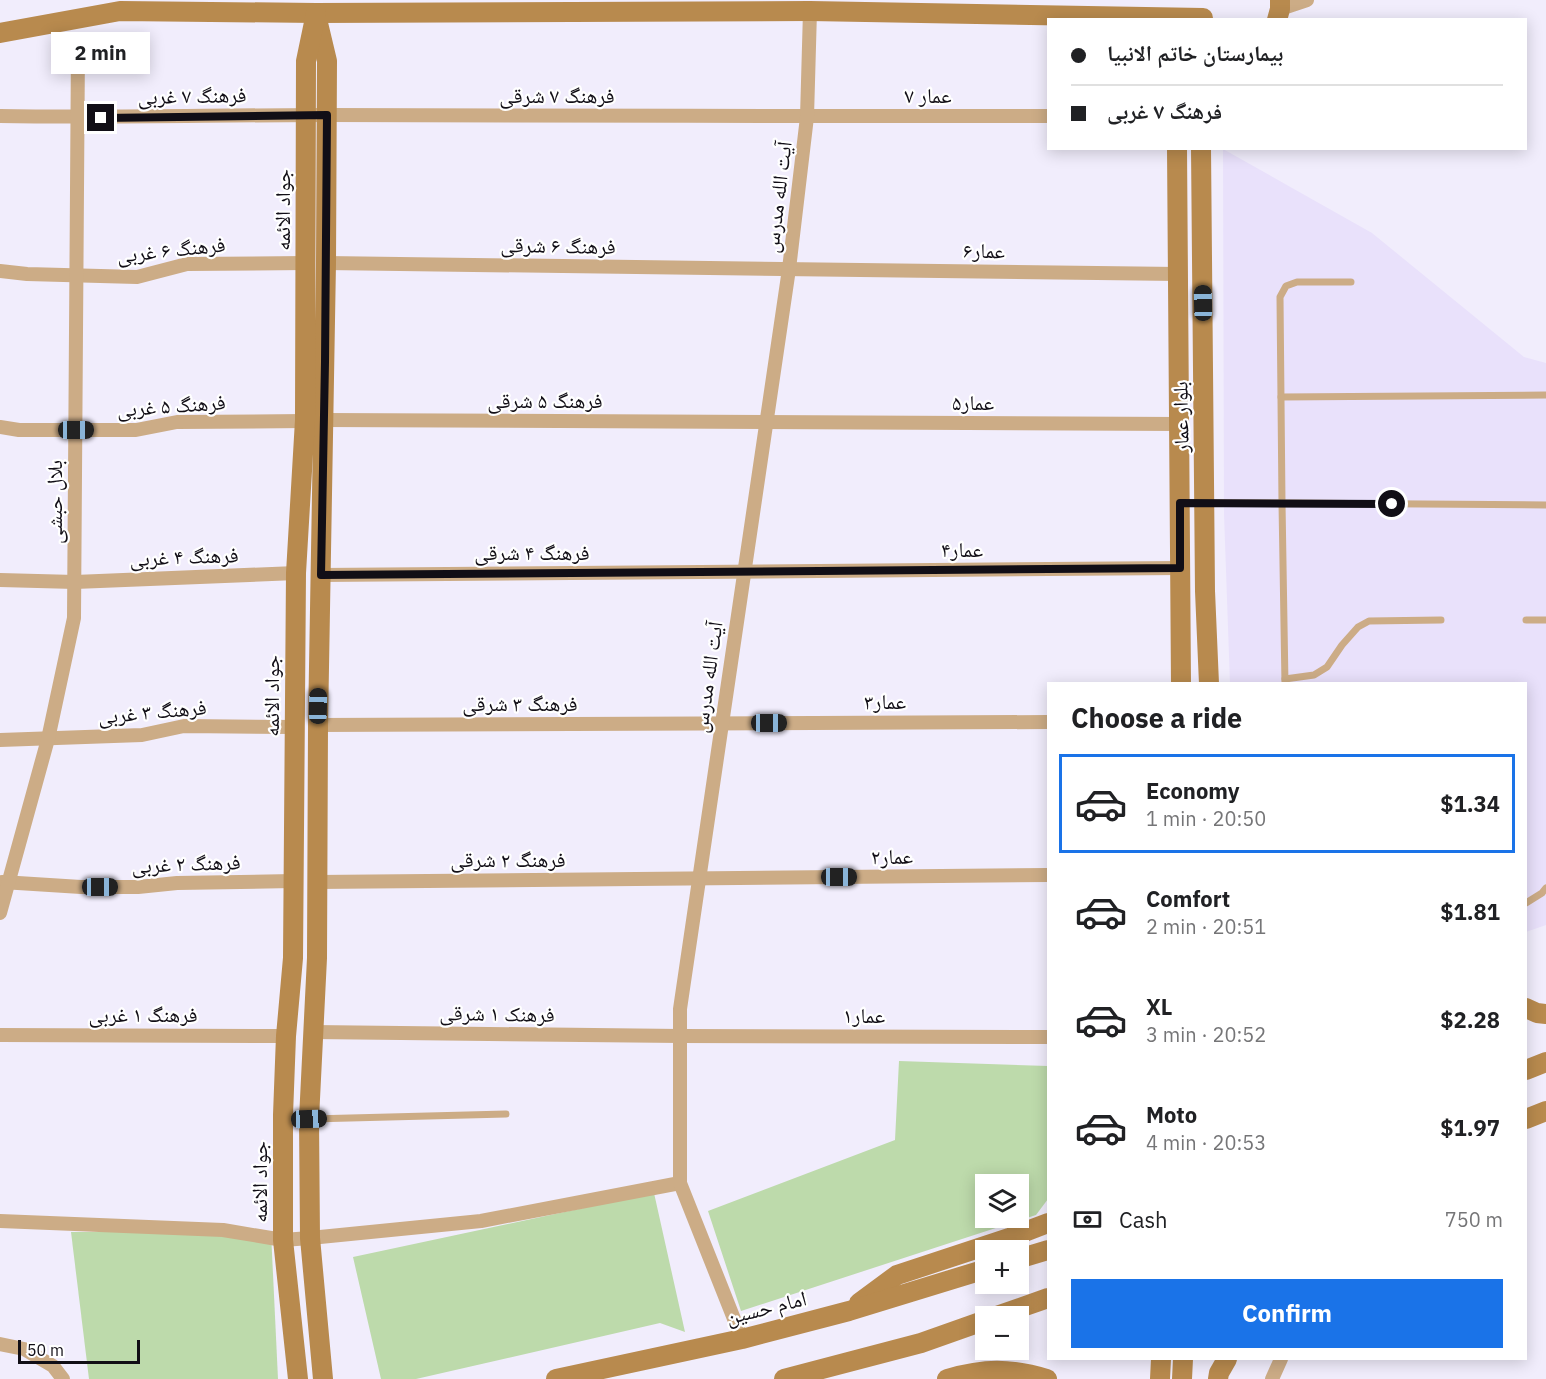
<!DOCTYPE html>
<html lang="en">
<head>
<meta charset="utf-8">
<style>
	:root { --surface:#fff; --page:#f2f2f2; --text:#202124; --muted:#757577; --line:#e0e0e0; --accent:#1a73e8 }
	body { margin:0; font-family:"IBM Plex Sans","Noto Naskh Arabic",sans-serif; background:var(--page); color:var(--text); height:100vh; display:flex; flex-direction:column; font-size:22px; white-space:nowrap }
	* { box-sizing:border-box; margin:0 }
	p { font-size:20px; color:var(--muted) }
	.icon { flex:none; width:33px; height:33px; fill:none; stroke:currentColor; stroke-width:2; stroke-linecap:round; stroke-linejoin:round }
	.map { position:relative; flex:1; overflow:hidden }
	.side { position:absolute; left:1047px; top:682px; width:480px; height:678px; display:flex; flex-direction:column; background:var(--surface); border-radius:0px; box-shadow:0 3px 15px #0003 }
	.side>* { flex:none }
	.guide { position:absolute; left:1047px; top:18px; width:480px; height:132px; border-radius:0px; box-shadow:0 3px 15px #0003; display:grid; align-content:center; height:132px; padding:0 24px; background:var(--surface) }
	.tools { position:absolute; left:975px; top:1174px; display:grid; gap:12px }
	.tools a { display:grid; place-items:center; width:54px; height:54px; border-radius:0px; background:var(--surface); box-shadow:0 3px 15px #0003; font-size:30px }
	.scale { position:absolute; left:18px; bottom:15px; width:122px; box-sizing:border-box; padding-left:6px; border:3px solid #110e16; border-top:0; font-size:16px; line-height:21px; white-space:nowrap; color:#110e16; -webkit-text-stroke:4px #fff; paint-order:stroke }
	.end { position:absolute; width:27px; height:27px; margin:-14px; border:8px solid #110e16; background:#fff; box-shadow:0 0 0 3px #fff }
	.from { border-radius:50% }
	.bubble { position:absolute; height:42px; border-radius:0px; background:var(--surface); box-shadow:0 3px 15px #0003; font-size:20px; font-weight:800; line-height:42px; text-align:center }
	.car { position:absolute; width:18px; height:36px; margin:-18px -9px; border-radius:8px; box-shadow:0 0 4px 2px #0007; background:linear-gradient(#222 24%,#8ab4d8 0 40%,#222 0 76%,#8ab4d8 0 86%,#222 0) }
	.guide b { display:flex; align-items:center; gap:21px; height:57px; font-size:22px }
	.guide b+b { border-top:2px solid var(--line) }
	.guide i { width:15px; height:15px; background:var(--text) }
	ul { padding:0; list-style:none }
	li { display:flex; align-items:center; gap:18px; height:99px; margin:0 12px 9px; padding:0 12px; border:3px solid transparent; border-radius:0px }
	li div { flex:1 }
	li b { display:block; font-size:22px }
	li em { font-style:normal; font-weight:800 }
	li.selected { border-color:var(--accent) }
	li>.icon { width:54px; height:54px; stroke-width:1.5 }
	h2 { padding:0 24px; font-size:27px; line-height:72px }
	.pay { display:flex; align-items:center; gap:15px; height:66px; padding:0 24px; font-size:22px }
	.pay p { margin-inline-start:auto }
	.action { display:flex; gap:12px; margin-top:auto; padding:12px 24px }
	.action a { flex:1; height:69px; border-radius:0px; background:var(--accent); color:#fff; font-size:24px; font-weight:800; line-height:69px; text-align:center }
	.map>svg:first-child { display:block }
	.built { fill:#e9e1fb }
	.green { fill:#bddaab; fill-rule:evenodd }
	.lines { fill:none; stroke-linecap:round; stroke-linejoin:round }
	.lane { stroke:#ccac86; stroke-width:7 }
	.street { stroke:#ccac86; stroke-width:14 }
	.secondary { stroke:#b88a4e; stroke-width:20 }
	.route { stroke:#110e16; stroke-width:8 }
	.labels { text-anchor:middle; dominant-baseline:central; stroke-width:4.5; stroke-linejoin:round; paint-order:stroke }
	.street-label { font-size:21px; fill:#110e16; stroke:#fff }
</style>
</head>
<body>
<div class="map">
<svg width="1546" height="1379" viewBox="0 0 1546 1379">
	<rect width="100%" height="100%" fill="#f1edfc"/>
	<!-- built -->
	<polygon class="built" points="1223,149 1372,233 1524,357 1546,363 1546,925 1526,932 1526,684 1230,684 1224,514"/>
	<!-- green -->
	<g class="green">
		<path d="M 899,1061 L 1048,1066 L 1048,1199 L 1036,1215 L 741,1311 L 708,1211 L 895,1140 ZM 986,1185 L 1018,1185 L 1018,1218 L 986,1218 Z"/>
		<polygon points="654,1193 685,1332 660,1323 416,1379 381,1379 353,1257"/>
		<polygon points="71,1232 271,1232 278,1379 89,1379"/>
	</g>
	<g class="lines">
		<!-- lane -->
		<g class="lane">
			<polyline points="1281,397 1546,395"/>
			<polyline points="1205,503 1282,503 1280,297 1286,286 1297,282 1351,282"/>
			<polyline points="1526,620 1546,620"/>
			<polyline points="1285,679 1314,675 1327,667 1342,645 1358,627 1369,621 1441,620"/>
			<polyline points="1285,684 1282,503 1546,505"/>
			<polyline points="1526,903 1542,893 1546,888"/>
			<polyline points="311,1119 506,1114"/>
		</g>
		<!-- street -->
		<g class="street">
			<polyline points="1280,9 1307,0"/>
			<path d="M 0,116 C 109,118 218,115 327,115 C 567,115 808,117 1048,116"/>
			<polyline points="326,263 1178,274"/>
			<polyline points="0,271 27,274 137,277 187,264 306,263"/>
			<polyline points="324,420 1179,424"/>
			<polyline points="0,427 19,430 136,430 177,422 305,421"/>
			<polyline points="321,575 1180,568"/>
			<polyline points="0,580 75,582 296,573"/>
			<polyline points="318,725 1048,722"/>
			<polyline points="0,740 142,735 184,726 294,727"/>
			<polyline points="2,882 81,887 138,887 177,883 293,881"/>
			<polyline points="317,882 1048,875"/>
			<polyline points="0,913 48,739 74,618 78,46"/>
			<polyline points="313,1032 680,1036 1048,1037"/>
			<polyline points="0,1035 286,1036"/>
			<polyline points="0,1221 223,1230 283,1240 310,1238 481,1221 680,1183"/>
			<polyline points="742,1339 680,1183 680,1009 789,269 807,117 810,11"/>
			<polyline points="0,1344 24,1349 53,1366 63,1379"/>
			<polyline points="1272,1379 1281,1359"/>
		</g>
		<!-- secondary -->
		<g class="secondary">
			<polyline points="317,19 327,61 326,263 318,725 317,958 309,1119 310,1238 323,1379"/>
			<polyline points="1277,20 1280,9 1280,0"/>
			<polyline points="0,33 120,11 316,13 810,11 1203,18"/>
			<polyline points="1177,148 1181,684"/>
			<polyline points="1201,148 1205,591 1209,684"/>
			<polyline points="1526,1008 1537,1013 1546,1014"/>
			<polyline points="1526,1070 1546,1062"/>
			<polyline points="1526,1119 1546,1111"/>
			<polyline points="1018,1259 1048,1250"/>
			<polyline points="859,1303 897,1275 1009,1238 1048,1223"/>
			<polyline points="994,1317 1048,1298"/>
			<polyline points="298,1379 283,1240 283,1115 286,1036 293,958 296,573 305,420 306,61 316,13"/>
			<polyline points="556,1379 742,1339 849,1311 986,1269"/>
			<polyline points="784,1379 921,1343 986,1320"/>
			<path d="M 947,1379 C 985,1368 1009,1368 1047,1379"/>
			<polyline points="1160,1379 1161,1359"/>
			<polyline points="1182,1379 1183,1359"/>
			<polyline points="1218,1379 1219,1373 1227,1359"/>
		</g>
	</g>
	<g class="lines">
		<!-- route -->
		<polyline class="route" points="101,118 327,115 325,362 321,575 1180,568 1180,503 1392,504"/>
	</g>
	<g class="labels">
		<!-- street labels -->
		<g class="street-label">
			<text transform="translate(192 95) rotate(-1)">فرهنگ ۷ غربی</text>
			<text x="557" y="95">فرهنگ ۷ شرقی</text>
			<text x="928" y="95">عمار ۷</text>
			<text transform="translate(777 197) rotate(-83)">آیت الله مدرس</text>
			<text transform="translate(282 210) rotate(-90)">جواد الائمه</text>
			<text transform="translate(558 245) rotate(1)">فرهنگ ۶ شرقی</text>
			<text transform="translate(171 249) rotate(-6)">فرهنگ ۶ غربی</text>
			<text transform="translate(984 250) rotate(1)">عمار۶</text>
			<text x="545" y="400">فرهنگ ۵ شرقی</text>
			<text x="973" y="402">عمار۵</text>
			<text transform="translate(171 405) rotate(-4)">فرهنگ ۵ غربی</text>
			<text transform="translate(1180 417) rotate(-91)">بلوار عمار</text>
			<text transform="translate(54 502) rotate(-90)">بلال حبشی</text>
			<text x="962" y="549">عمار۴</text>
			<text x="532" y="552">فرهنگ ۴ شرقی</text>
			<text transform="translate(184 556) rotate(-2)">فرهنگ ۴ غربی</text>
			<text transform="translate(707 677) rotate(-82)">آیت الله مدرس</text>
			<text transform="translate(271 696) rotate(-90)">جواد الائمه</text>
			<text x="885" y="701">عمار۳</text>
			<text x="520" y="703">فرهنگ ۳ شرقی</text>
			<text transform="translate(152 711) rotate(-5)">فرهنگ ۳ غربی</text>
			<text transform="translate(892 856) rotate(-1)">عمار۲</text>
			<text x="508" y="859">فرهنگ ۲ شرقی</text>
			<text transform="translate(186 863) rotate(-2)">فرهنگ ۲ غربی</text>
			<text transform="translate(497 1013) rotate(1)">فرهنک ۱ شرقی</text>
			<text x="143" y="1014">فرهنگ ۱ غربی</text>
			<text x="864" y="1015">عمار۱</text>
			<text transform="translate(259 1182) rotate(-90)">جواد الائمه</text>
			<text transform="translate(766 1307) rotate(-14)">امام حسین</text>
		</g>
	</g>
</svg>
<div class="tools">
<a><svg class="icon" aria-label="layers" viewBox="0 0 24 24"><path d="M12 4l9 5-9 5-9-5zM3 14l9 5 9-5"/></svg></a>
<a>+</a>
<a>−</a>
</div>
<div class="scale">50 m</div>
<i class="end from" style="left:1392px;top:504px"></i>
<i class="end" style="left:101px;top:118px"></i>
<div class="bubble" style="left:51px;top:32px;width:99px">2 min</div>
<i class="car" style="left:1203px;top:303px;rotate:359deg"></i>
<i class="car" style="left:76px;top:430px;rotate:90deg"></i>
<i class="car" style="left:318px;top:706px;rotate:1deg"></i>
<i class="car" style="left:769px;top:723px;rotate:90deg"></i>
<i class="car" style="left:839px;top:877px;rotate:90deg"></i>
<i class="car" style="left:100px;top:887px;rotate:90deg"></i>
<i class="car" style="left:309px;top:1119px;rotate:88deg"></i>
<div class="guide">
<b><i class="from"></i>بیمارستان خاتم الانبیا</b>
<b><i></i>فرهنگ ۷ غربی</b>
</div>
<section class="side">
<h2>Choose a ride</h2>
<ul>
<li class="selected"><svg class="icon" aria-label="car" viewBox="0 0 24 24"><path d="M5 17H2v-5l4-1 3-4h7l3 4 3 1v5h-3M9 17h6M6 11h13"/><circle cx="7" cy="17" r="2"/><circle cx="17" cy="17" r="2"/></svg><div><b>Economy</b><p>1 min · 20:50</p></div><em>$1.34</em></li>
<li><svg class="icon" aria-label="car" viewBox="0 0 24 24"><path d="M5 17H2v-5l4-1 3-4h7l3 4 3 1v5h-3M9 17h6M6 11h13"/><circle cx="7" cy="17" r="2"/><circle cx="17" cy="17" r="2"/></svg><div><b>Comfort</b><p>2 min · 20:51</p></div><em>$1.81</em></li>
<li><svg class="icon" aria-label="car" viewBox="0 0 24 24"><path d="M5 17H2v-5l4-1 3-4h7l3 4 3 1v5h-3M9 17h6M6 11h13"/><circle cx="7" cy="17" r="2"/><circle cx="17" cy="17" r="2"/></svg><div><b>XL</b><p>3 min · 20:52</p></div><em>$2.28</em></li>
<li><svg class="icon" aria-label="car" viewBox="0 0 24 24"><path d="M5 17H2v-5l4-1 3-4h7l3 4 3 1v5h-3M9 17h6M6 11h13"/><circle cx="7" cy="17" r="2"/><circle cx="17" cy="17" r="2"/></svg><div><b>Moto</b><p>4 min · 20:53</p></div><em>$1.97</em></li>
</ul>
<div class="pay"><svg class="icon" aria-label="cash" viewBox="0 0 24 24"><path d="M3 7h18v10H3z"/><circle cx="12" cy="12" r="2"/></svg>Cash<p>750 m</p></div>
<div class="action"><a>Confirm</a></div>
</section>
</div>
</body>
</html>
